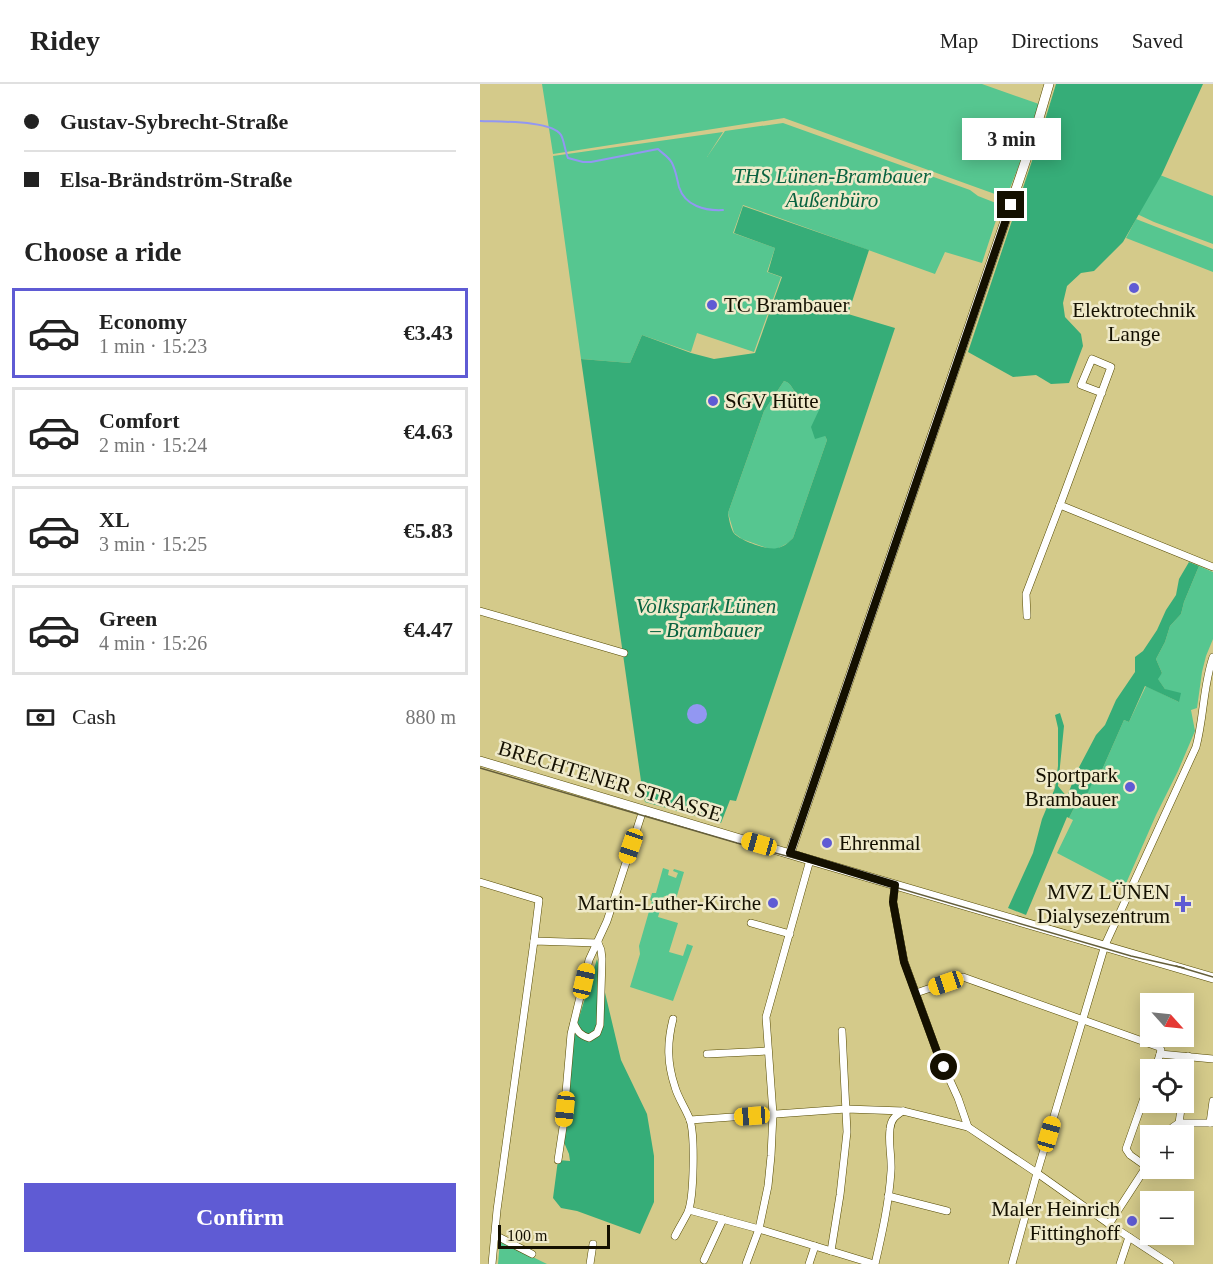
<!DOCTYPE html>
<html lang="en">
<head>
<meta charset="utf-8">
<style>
	:root { --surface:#fff; --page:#f6f6f6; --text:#222; --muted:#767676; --line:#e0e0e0; --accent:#5f5bd4 }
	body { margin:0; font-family:Georgia,serif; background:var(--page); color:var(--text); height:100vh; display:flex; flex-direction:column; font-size:22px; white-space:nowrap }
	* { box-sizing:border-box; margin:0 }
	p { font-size:20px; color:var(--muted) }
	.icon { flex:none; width:33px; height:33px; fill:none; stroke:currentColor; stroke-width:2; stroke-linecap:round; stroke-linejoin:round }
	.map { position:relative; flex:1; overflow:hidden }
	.drawer { display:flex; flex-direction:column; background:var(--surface); width:480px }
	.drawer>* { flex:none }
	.hud { display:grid; align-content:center; height:132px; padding:0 24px; background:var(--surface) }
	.needle { width:39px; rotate:117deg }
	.buttons { position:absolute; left:660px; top:909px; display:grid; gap:12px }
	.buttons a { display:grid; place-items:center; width:54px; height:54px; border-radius:0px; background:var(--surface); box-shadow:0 3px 15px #0003; font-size:30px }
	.scale { position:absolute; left:18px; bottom:15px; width:112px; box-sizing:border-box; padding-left:6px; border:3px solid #141000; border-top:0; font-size:16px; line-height:21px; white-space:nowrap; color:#141000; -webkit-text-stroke:4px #efeaca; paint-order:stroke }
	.end { position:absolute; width:27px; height:27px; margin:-14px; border:8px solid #141000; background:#fff; box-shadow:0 0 0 3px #fff }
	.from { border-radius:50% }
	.bubble { position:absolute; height:42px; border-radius:0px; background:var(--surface); box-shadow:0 3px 15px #0003; font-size:20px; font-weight:800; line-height:42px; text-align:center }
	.car { position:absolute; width:18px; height:36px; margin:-18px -9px; border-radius:8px; box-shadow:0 0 4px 2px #0007; background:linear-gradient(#f5c518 24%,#345 0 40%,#f5c518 0 76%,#345 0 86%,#f5c518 0) }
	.hud b { display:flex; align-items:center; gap:21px; height:57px; font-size:22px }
	.hud b+b { border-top:2px solid var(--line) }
	.hud i { width:15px; height:15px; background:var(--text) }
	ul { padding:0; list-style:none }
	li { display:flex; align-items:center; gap:18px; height:90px; margin:0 12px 9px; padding:0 12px; border:3px solid var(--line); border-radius:0px }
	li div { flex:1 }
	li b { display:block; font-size:22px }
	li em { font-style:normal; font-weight:800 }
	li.active { border-color:var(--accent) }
	li>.icon { width:54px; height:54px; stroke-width:1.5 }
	h2 { padding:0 24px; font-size:27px; line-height:72px }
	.pay { display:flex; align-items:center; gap:15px; height:66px; padding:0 24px; font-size:22px }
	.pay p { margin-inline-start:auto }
	.action { display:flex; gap:12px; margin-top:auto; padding:12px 24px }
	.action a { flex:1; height:69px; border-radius:0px; background:var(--accent); color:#fff; font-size:24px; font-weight:800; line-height:69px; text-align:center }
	header { display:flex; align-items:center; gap:36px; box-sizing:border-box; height:84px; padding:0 30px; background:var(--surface); border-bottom:2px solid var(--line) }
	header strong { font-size:28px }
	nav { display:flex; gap:33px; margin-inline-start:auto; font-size:21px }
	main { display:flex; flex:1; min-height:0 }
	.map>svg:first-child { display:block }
	.green { fill:#56c690 }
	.forest { fill:#36ad78; fill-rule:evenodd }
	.water { fill:#9297f2 }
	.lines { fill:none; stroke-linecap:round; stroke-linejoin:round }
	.stream { stroke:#9297f2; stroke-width:2 }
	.street-casing { stroke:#544900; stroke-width:8 }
	.secondary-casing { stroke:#544900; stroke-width:10 }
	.street { stroke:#fff; stroke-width:7 }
	.secondary { stroke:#fff; stroke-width:9 }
	.tram { stroke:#645e3a; stroke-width:1.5 }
	.route { stroke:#141000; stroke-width:8 }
	.poi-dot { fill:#5f5bd4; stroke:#efeaca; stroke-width:2 }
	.labels { text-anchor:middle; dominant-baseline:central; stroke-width:5; stroke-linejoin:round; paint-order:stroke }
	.park-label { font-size:21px; font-style:italic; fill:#096340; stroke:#efeaca }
	.poi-label { font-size:21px; fill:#141000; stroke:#efeaca; text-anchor:end }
	.street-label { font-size:21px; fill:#141000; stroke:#efeaca }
</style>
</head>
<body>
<header>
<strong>Ridey</strong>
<nav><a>Map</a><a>Directions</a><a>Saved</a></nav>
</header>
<main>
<section class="drawer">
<div class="hud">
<b><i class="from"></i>Gustav-Sybrecht-Straße</b>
<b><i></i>Elsa-Brändström-Straße</b>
</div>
<h2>Choose a ride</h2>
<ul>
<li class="active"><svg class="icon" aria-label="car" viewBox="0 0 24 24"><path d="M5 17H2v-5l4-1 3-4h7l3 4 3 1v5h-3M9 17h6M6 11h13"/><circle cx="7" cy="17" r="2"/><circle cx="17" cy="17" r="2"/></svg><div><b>Economy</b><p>1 min · 15:23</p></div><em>€3.43</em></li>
<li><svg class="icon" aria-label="car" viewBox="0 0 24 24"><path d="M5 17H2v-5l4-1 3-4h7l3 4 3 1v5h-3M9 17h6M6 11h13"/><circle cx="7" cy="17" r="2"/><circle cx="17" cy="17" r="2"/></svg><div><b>Comfort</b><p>2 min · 15:24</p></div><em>€4.63</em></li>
<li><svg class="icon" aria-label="car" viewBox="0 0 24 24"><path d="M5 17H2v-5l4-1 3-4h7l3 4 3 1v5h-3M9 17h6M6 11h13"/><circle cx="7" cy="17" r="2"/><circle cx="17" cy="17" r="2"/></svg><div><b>XL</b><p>3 min · 15:25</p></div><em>€5.83</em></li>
<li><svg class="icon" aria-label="car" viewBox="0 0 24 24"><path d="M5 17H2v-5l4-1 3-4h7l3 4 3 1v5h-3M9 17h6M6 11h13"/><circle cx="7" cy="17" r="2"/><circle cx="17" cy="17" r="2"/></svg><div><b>Green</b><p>4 min · 15:26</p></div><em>€4.47</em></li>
</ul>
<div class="pay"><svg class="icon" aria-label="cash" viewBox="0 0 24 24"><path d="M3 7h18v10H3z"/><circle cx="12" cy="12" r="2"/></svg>Cash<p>880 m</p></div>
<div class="action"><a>Confirm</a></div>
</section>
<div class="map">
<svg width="733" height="1180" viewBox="0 0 733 1180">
	<rect width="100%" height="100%" fill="#d4ca8a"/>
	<!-- green -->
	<g class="green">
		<polygon points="62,0 502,0 559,20 549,56 526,114 304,34 73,70"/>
		<polygon points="303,39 490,106 498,112 521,121 502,179 465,168 455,190 263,121 253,149 295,164 287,188 301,193 274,268 217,249 211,268 162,251 150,279 101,275 73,72 243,48 227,73 245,47"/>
		<polygon points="680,91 733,112 733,160 674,138 657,130"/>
		<polygon points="656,135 733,165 733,188 646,154"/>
		<path d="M 304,297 C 312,299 312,306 318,311 C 323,315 332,315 338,316 L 345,352 L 347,356 L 313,454 L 308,459 L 295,466 L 287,464 L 262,455 L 254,449 L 248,429 L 284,327 Z"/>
		<polygon points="719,482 733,488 733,555 726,572 722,588 717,624 711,626 715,647 698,687 676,731 644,804 577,769 593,736 589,734 597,718 602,720 619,685 622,686 644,636 649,638 666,602 699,618 685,605 677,594 682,589 676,575 685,558 690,542 701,530 704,518"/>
		<polygon points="183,784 189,786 188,791 196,794 198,789 193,787 194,785 204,788 196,815 184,812 178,833 198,839 189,868 203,872 207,860 213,862 193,917 150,903 160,870 159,862 172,817 170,816 172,809 176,809"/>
		<polygon points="20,1157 67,1180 18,1180"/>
	</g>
	<!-- forest -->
	<g class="forest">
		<polygon points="576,0 723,0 682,90 643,158 614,187 601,189 587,202 583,219 585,233 601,250 603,262 589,299 571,300 556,291 533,293 488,268 558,59"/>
		<path d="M 263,122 L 389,166 L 368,230 L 415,244 L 256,717 L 250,716 L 241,739 L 165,718 L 161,697 L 101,275 L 150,279 L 162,251 L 211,269 L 234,275 L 275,269 L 302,193 L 288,188 L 295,164 L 254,149 ZM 304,297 C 312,299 312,306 318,311 C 323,315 332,315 338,316 L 340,324 L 331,343 L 335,355 L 345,352 L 347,356 L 313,454 C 309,458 304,463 297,464 C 288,467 258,456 253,448 C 250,442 249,435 248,429 L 284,327 Z"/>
		<polygon points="709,478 719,482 704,518 701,530 690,542 685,558 676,575 682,589 678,595 685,605 701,609 699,618 665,602 649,638 644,636 622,686 619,685 602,721 597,718 589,734 587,733 546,831 528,824 553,769 562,735 575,704 578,682 578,644 575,631 580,629 584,642 578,702 587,713 596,689 616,651 625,641 636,616 655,588 655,573 663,567 677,546 686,526 696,511 699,495"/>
		<polygon points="117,875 141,976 167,1030 174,1072 174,1118 160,1150 97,1127 81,1124 73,1114 78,1076 90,1077 89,1070 83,1056 94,950"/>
	</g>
	<!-- water -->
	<circle class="water" cx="217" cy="630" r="10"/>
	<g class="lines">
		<!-- stream -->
		<path class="stream" d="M 0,37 C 17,38 72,36 81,51 C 84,56 85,67 88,74 L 103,78 L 111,78 L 178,65 C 183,70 189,73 192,79 C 196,87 197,95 199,103 C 205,122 225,127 243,126"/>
		<defs>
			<g id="street">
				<polyline points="622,309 601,301 612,275 631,283 580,421 733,483"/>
				<polyline points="0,527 144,569"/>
				<polyline points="547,532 546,510 580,421"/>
				<polyline points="0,798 59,816 54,857"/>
				<polyline points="415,801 413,818 424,877 457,968 478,1014 488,1043 557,1089 629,1140 690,1180"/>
				<polyline points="271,839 310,850"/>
				<polyline points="436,909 483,893 679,963 681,966 680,970 733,975"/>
				<path d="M 193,935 C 187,959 187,979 195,1003 C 198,1014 206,1025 210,1036 C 215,1052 214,1113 208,1128 C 204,1136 199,1144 195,1152"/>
				<path d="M 94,940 C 98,948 100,951 109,954 L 117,949 L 120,941 L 122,875 L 121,866 L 118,859"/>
				<polyline points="227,970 288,967"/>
				<polyline points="675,986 680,970"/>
				<polyline points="704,1005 708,972"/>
				<polyline points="210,1036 366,1025 423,1027 488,1043"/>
				<polyline points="699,1039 702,1018"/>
				<polyline points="730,1039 733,1017"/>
				<polyline points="688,1052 693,1043 699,1039 733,1039"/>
				<polyline points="78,1076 83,1043 91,950 109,876 127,837 163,726"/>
				<polyline points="667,1083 650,1071 646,1065 670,997"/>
				<polyline points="408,1112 467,1127"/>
				<polyline points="209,1126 279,1145 394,1180"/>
				<polyline points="629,1140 670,1077"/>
				<polyline points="15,1151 52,1170"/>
				<polyline points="351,1167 360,1111 367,1048 362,947"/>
				<polyline points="224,1176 243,1135"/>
				<polyline points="12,1180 17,1126 54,857 118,859"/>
				<polyline points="110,1180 113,1160"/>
				<polyline points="266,1180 279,1145 288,1102 291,1072 293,1030 286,933 330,776"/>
				<polyline points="329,1180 335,1162"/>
				<path d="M 395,1180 C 402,1150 409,1119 411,1087 C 412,1073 408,1059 410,1045 C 411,1035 415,1032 423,1027"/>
				<path d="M 532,1180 L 557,1089 L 625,861 L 716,663 C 724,633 723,602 733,573"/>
				<polyline points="640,1180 649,1153"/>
			</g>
			<g id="secondary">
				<polyline points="0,677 330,776 733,894"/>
				<polyline points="310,769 552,58 569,0"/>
			</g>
		</defs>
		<!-- street casing -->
		<use href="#street" class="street-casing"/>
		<!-- secondary casing -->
		<use href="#secondary" class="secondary-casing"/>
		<!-- street -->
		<use href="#street" class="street"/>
		<!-- secondary -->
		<use href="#secondary" class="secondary"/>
		<!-- tram -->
		<g class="tram">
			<polyline points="0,684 257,759 329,778 651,872 704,884"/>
			<polyline points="696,882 733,893"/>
		</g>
	</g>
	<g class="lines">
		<!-- route -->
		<polyline class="route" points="464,983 457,968 424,878 413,818 415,801 310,769 531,121"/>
	</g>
	<!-- markers -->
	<g class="poi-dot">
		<circle cx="654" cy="204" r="6"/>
		<circle cx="232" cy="221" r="6"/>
		<circle cx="233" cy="317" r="6"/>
		<circle cx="650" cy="703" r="6"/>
		<circle cx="347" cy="759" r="6"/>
		<circle cx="293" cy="819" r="6"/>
		<path d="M700 811h6v6h6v6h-6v6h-6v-6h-6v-6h6z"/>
		<circle cx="652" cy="1137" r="6"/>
	</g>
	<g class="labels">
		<!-- park labels -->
		<g class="park-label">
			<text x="352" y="92">THS Lünen-Brambauer<tspan x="352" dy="24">Außenbüro</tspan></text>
			<text x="226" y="522">Volkspark Lünen<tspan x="226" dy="24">– Brambauer</tspan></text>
		</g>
		<!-- poi labels -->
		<g class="poi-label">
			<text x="244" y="221" text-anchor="start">TC Brambauer</text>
			<text x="654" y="226" text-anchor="middle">Elektrotechnik<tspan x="654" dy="24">Lange</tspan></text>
			<text x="245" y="317" text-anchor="start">SGV Hütte</text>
			<text x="638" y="691">Sportpark<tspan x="638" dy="24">Brambauer</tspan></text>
			<text x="359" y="759" text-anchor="start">Ehrenmal</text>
			<text x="690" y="808">MVZ LÜNEN<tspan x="690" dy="24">Dialysezentrum</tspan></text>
			<text x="281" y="819">Martin-Luther-Kirche</text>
			<text x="640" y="1125">Maler Heinrich<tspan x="640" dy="24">Fittinghoff</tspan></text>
		</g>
		<!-- street labels -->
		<g class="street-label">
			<text transform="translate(130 697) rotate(17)">BRECHTENER STRASSE</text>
		</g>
	</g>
</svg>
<div class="buttons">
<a><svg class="needle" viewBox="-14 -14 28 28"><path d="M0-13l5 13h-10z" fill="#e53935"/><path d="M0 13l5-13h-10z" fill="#767676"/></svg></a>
<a><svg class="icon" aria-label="locate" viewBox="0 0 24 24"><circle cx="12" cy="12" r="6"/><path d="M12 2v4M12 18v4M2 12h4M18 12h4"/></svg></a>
<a>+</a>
<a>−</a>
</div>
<div class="scale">100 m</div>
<i class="end from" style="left:464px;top:983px"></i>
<i class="end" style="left:531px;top:121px"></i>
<div class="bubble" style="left:482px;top:34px;width:99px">3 min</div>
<i class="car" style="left:279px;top:760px;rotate:286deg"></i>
<i class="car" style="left:151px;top:762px;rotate:199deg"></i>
<i class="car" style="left:104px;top:897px;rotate:13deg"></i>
<i class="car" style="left:466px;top:899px;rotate:251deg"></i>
<i class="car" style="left:85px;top:1025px;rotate:186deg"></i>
<i class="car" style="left:272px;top:1032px;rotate:266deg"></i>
<i class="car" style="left:569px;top:1050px;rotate:16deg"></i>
</div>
</main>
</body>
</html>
